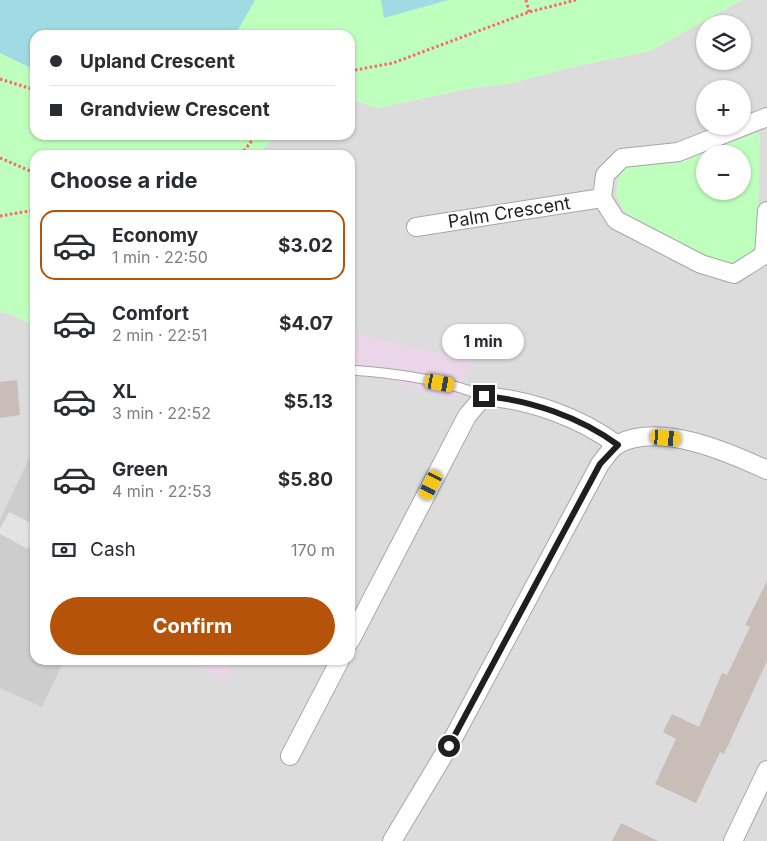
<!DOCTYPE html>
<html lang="en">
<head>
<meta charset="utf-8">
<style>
	:root { --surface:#fff; --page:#f2f2f3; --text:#2b2b33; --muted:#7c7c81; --line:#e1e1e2; --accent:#b45309 }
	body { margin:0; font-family:Inter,sans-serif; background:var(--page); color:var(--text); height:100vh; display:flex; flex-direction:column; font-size:19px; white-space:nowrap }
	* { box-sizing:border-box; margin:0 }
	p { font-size:16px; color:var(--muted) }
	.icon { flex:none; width:28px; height:28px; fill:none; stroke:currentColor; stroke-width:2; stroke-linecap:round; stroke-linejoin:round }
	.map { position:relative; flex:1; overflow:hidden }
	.panel { position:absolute; left:30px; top:150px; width:325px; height:515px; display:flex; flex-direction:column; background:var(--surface); border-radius:15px; box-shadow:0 1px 4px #0004 }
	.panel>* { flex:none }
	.top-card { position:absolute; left:30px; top:30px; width:325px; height:110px; border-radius:15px; box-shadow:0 1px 4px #0004; display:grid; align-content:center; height:110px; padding:0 20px; background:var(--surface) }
	.buttons { position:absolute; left:696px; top:15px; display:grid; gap:10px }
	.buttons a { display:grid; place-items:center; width:55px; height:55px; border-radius:50%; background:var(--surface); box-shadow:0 1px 4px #0004; font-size:25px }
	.end { position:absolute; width:22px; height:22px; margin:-11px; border:6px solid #1f1f1f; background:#fff; box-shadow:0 0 0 2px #fff }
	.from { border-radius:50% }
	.bubble { position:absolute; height:35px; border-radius:18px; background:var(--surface); box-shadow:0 1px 4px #0004; font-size:16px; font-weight:700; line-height:35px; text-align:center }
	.car { position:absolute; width:15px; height:30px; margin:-15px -8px; border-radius:6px; box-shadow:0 0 4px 1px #0007; background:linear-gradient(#f5c518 24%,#345 0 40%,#f5c518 0 76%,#345 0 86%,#f5c518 0) }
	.top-card b { display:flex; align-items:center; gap:18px; height:48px; font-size:19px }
	.top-card b+b { border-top:1px solid var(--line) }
	.top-card i { width:12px; height:12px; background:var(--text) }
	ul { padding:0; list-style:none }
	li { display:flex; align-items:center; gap:15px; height:70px; margin:0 10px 8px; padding:0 10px; border:2px solid transparent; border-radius:15px }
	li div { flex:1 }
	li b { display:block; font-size:19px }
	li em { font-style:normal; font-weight:700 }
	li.current { border-color:var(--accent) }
	li>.icon { width:45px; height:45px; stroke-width:1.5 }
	h2 { padding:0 20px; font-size:22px; line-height:60px }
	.pay { display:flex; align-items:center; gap:12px; height:55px; padding:0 20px; font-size:19px }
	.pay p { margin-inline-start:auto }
	.action { display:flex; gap:10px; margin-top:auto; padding:10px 20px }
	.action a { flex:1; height:58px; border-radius:30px; background:var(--accent); color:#fff; font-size:20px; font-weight:700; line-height:58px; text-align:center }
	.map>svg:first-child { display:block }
	.residential { fill:#dddcdc; fill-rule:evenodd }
	.industrial { fill:#ead5e9 }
	.religious { fill:#cdcdcd }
	.park { fill:#beffbd; fill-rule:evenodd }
	.parking { fill:#e3e3e3 }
	.water { fill:#a0dae3 }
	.building { fill:#c9bdb7 }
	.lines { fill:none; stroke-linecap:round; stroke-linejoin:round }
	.service-casing { stroke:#a6a6a6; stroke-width:11 }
	.minor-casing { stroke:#a6a6a6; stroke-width:20 }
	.path { stroke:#ff6767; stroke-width:3; stroke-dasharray:2.5 2.5; stroke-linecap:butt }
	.service { stroke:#fff; stroke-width:9 }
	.minor { stroke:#fff; stroke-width:18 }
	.route { stroke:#1f1f1f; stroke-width:6 }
	.labels { text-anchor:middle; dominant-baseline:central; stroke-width:4; stroke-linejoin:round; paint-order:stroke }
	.street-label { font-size:18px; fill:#1f1f1f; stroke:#fff }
</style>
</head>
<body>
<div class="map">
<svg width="767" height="841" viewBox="0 0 767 841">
	<rect width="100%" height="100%" fill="#f1ebe4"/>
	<!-- residential -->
	<path class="residential" d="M 742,0 L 767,0 L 767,841 L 0,841 L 0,312 L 8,313 L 35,326 L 35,660 L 195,660 L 193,663 L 224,679 L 234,660 L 350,660 L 350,366 L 473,361 L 350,334 L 350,155 L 259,155 L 261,150 L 277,135 L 350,135 L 350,99 L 378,108 L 472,88 L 508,84 L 573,67 L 650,51 ZM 705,24 L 742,24 L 742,61 L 705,61 ZM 705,89 L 742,89 L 742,126 L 705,126 ZM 705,154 L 742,154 L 742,191 L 705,191 Z"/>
	<!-- industrial -->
	<g class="industrial">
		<polygon points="353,333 473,361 452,400 350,366 350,334"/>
		<polygon points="195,660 234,660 225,680 193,664"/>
	</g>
	<!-- religious -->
	<polygon class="religious" points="34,448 35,660 64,660 42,707 0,688 0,520"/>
	<!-- park -->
	<g class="park">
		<polygon points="0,0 742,0 650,51 573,67 508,84 472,88 378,108 350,99 350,35 35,35 35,135 277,135 258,155 35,155 35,326 8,313 0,312"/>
		<path d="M 758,132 L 760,136 L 757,254 L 731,266 L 705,259 L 626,215 L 616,196 L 618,179 L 627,167 L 679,163 ZM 705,154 L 742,154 L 742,191 L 705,191 Z"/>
	</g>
	<!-- parking -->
	<polygon class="parking" points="9,512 35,525 35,536 28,549 0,534 0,529"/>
	<!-- water -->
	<g class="water">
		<polygon points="0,0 255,0 235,35 35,35 35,70 0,53"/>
		<polygon points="381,0 448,0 384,18"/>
	</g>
	<!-- building -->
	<g class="building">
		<polygon points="17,380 20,415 0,418 0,382"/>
		<polygon points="767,581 767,661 724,754 720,752 696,803 655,784 676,739 663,732 672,714 699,727 722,673 727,675 750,627 745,625"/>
		<polygon points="621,823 658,841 612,841"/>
	</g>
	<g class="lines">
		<defs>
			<path id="service" d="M 350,370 C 395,373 442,379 484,396"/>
			<g id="minor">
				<polyline points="767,117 678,152 622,158 605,175 602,198 616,220 701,264 734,274 764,255 767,211"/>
				<polyline points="416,227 602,198"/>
				<path d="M 350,641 L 467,416 L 484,396 C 530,400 580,417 617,445"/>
				<polyline points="290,756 340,660"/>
				<path d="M 392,841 L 449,746 L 600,464 C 605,458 611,448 618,444 C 660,422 728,452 767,470"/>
				<polyline points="733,841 767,770"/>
			</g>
		</defs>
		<!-- service casing -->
		<use href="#service" class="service-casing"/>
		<!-- minor casing -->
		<use href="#minor" class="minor-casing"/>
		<!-- path -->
		<g class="path">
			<polyline points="526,0 529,12"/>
			<polyline points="350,71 393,63 529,12 576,0"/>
			<polyline points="0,79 35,90"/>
			<polyline points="241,155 256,135"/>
			<polyline points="0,158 35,173"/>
			<polyline points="0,216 35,210"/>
		</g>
		<!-- service -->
		<use href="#service" class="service"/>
		<!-- minor -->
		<use href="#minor" class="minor"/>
	</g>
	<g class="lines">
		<!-- route -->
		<path class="route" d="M 449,746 L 600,464 L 618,445 C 580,417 530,400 484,396"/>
	</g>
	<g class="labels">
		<!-- street labels -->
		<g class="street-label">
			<text transform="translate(509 212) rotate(-9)">Palm Crescent</text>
		</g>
	</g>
</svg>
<div class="buttons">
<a><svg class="icon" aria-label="layers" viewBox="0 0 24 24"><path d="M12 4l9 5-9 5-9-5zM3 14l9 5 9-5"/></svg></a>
<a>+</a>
<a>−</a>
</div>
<i class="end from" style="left:449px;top:746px"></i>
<i class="end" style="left:484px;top:396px"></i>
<div class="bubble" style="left:442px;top:324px;width:82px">1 min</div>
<i class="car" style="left:440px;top:383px;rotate:100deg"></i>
<i class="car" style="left:666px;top:438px;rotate:95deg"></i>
<i class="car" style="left:431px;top:485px;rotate:207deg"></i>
<div class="top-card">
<b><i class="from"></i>Upland Crescent</b>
<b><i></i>Grandview Crescent</b>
</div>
<section class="panel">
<h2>Choose a ride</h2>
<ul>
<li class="current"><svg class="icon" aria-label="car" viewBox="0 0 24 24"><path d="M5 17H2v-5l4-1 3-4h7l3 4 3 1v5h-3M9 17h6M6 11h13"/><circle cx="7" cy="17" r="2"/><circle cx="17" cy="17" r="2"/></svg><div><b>Economy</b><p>1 min · 22:50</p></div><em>$3.02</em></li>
<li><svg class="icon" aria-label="car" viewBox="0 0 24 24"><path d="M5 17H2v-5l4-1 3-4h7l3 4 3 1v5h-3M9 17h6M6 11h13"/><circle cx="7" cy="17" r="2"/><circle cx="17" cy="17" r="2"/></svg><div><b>Comfort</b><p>2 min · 22:51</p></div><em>$4.07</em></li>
<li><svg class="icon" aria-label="car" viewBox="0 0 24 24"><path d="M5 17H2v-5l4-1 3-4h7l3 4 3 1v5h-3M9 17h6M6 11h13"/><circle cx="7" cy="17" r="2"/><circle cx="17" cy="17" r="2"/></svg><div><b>XL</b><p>3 min · 22:52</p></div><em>$5.13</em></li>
<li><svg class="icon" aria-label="car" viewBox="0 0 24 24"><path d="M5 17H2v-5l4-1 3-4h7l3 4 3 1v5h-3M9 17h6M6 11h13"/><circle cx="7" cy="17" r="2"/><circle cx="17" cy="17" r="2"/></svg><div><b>Green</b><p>4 min · 22:53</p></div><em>$5.80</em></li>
</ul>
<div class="pay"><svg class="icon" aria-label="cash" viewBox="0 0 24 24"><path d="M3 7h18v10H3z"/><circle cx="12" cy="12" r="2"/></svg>Cash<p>170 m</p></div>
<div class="action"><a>Confirm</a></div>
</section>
</div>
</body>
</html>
